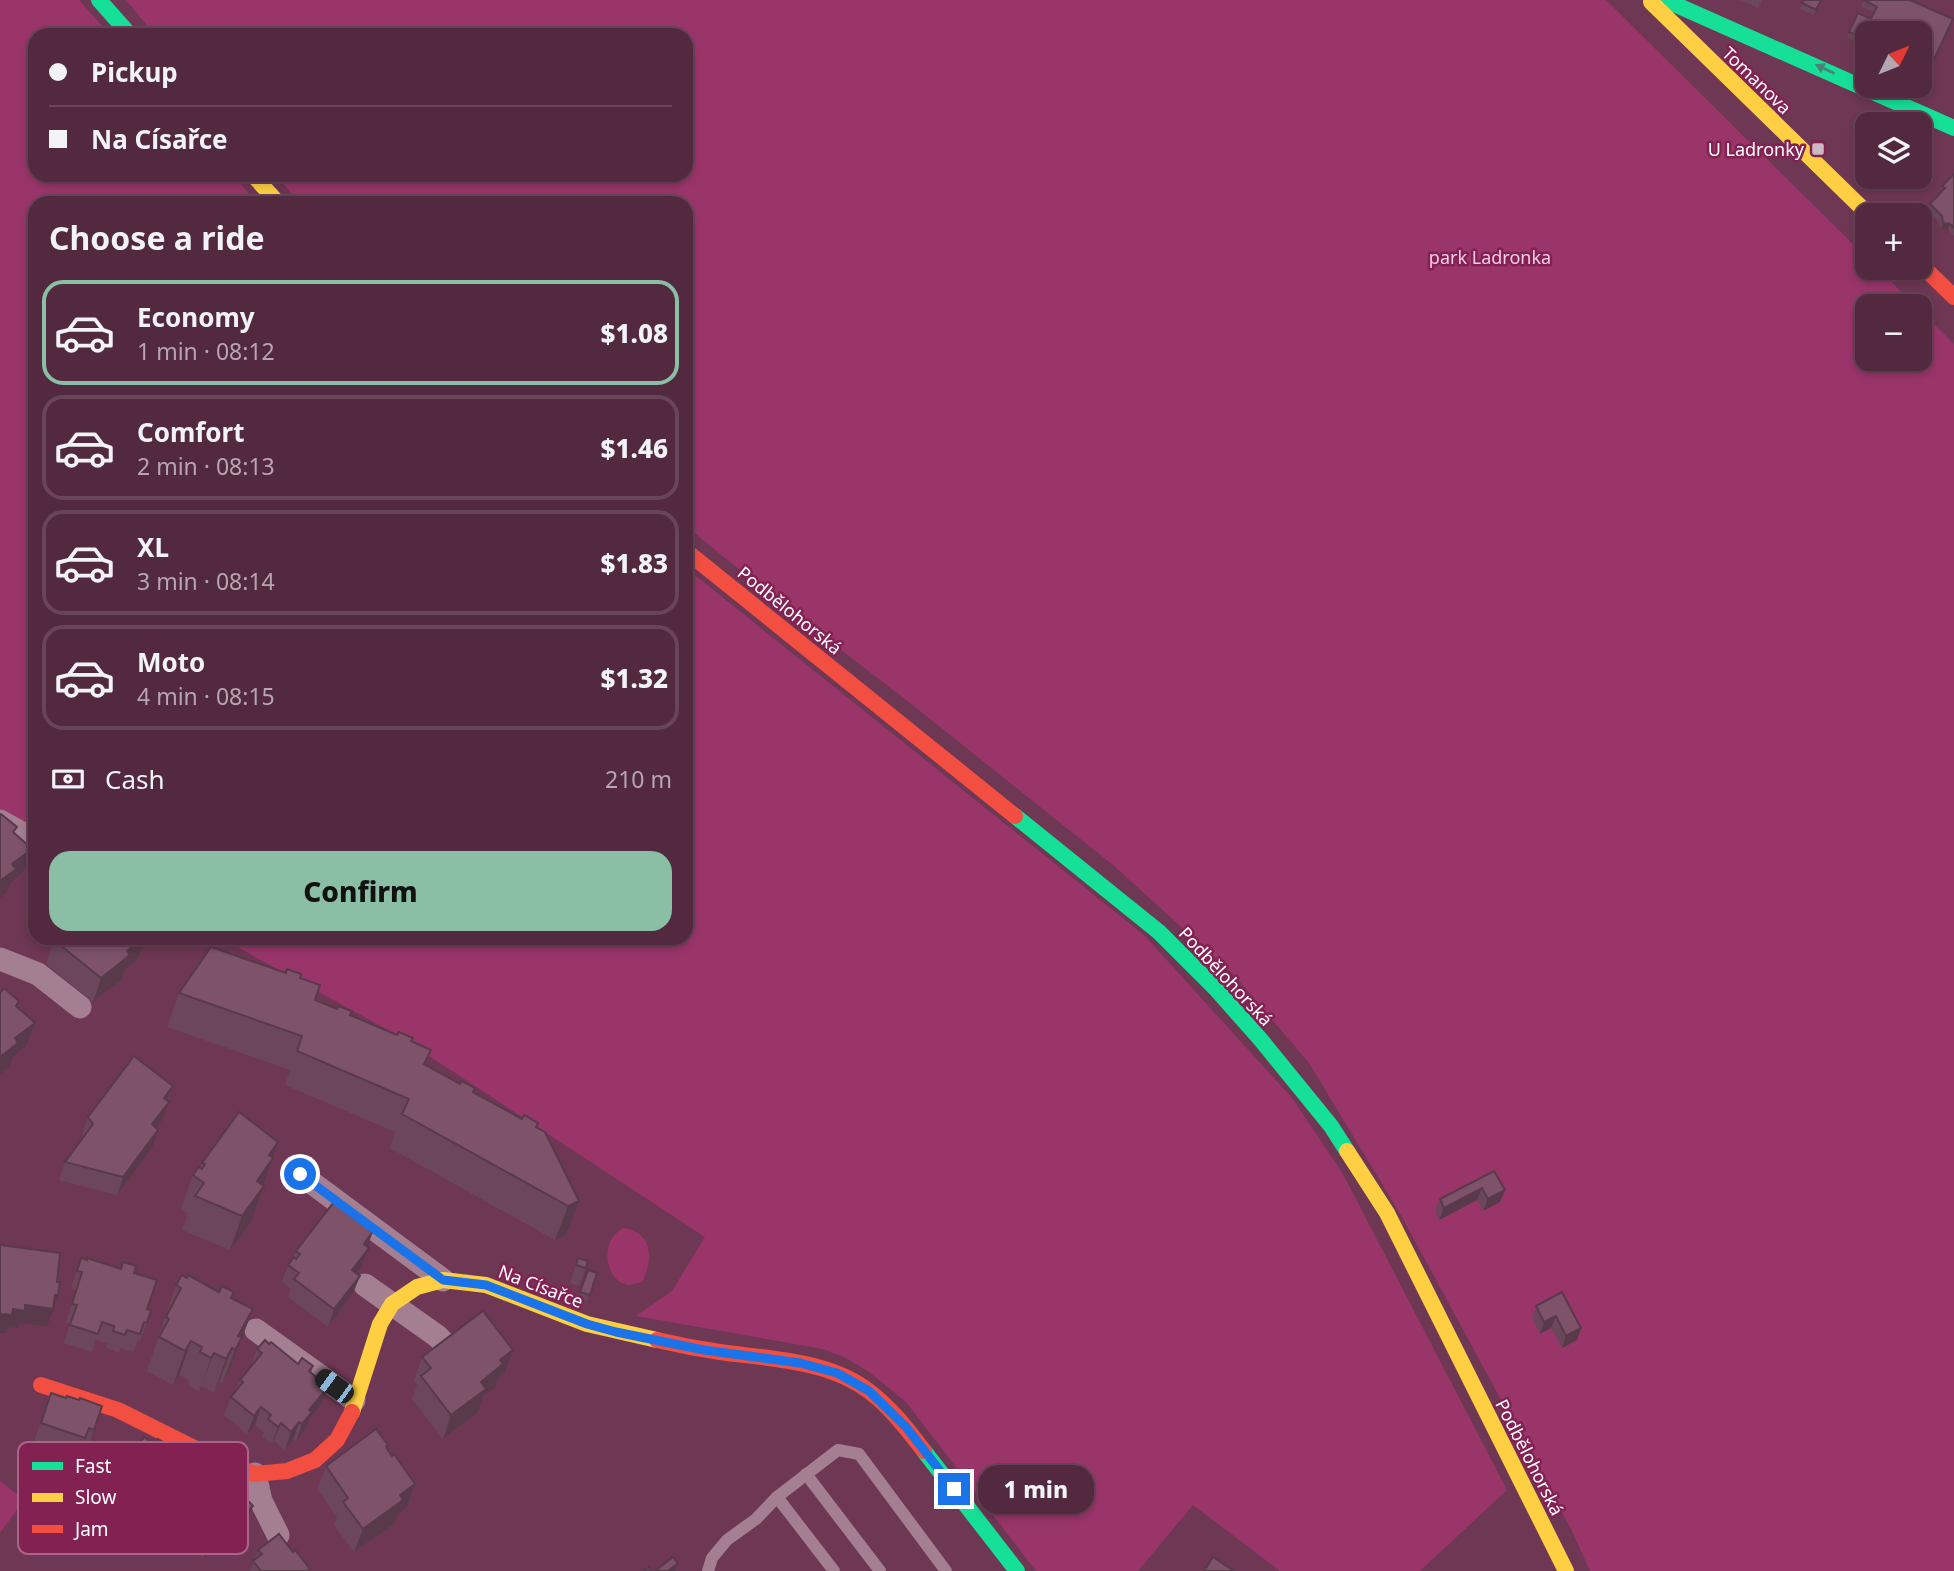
<!DOCTYPE html>
<html lang="en">
<head>
<meta charset="utf-8">
<style>
	:root { --surface:#52293e; --page:#5c3549; --text:#f1f3f6; --muted:#b5a6b0; --line:#684558; --accent:#8abfa5 }
	body { margin:0; font-family:"Noto Sans",sans-serif; background:var(--page); color:var(--text); height:100vh; display:flex; flex-direction:column; font-size:26px; white-space:nowrap }
	* { box-sizing:border-box; margin:0 }
	p { font-size:23px; color:var(--muted) }
	.icon { flex:none; width:38px; height:38px; fill:none; stroke:currentColor; stroke-width:2; stroke-linecap:round; stroke-linejoin:round }
	.map { position:relative; flex:1; overflow:hidden }
	.details { position:absolute; left:28px; top:196px; width:665px; height:749px; display:flex; flex-direction:column; background:var(--surface); border-radius:21px; box-shadow:0 4px 10px #0003,0 0 0 2px var(--line) }
	.details>* { flex:none }
	.hud { position:absolute; left:28px; top:28px; width:665px; height:154px; border-radius:21px; box-shadow:0 4px 10px #0003,0 0 0 2px var(--line); display:grid; align-content:center; height:154px; padding:0 21px; background:var(--surface) }
	.needle { width:46px; rotate:47deg }
	.buttons { position:absolute; left:1855px; top:21px; display:grid; gap:14px }
	.buttons a { display:grid; place-items:center; width:77px; height:77px; border-radius:14px; background:var(--surface); box-shadow:0 4px 10px #0003,0 0 0 2px var(--line); font-size:35px }
	.end { position:absolute; width:32px; height:32px; margin:-16px; border:9px solid #1a73e8; background:#fff; box-shadow:0 0 0 4px #fff }
	.from { border-radius:50% }
	.bubble { position:absolute; height:49px; border-radius:21px; background:var(--surface); box-shadow:0 4px 10px #0003,0 0 0 2px var(--line); font-size:23px; font-weight:800; line-height:49px; text-align:center }
	.car { position:absolute; width:21px; height:42px; margin:-21px -10px; border-radius:9px; box-shadow:0 0 5px 2px #0007; background:linear-gradient(#222 24%,#8ab4d8 0 40%,#222 0 76%,#8ab4d8 0 86%,#222 0) }
	.hud b { display:flex; align-items:center; gap:24px; height:66px; font-size:26px }
	.hud b+b { border-top:2px solid var(--line) }
	.hud i { width:18px; height:18px; background:var(--text) }
	ul { padding:0; list-style:none }
	li { display:flex; align-items:center; gap:21px; height:105px; margin:0 14px 10px; padding:0 7px; border:4px solid var(--line); border-radius:21px }
	li div { flex:1 }
	li b { display:block; font-size:26px }
	li em { font-style:normal; font-weight:800 }
	li.current { border-color:var(--accent) }
	li>.icon { width:63px; height:63px; stroke-width:1.5 }
	h2 { padding:0 21px; font-size:32px; line-height:84px }
	.pay { display:flex; align-items:center; gap:18px; height:77px; padding:0 21px; font-size:26px }
	.pay p { margin-inline-start:auto }
	.button { display:flex; gap:14px; margin-top:auto; padding:14px 21px }
	.button a { flex:1; height:80px; border-radius:21px; background:var(--accent); color:#111; font-size:28px; font-weight:800; line-height:80px; text-align:center }
	.map>svg:first-child { display:block }
	.green { fill:#9a356a }
	.lines { fill:none; stroke-linecap:round; stroke-linejoin:round }
	.lane { stroke:#a47e91; stroke-width:12 }
	.street { stroke:#a47e91; stroke-width:23 }
	.fast { stroke:#16e098; stroke-width:16 }
	.slow { stroke:#ffcf43; stroke-width:16 }
	.jam { stroke:#f24e42; stroke-width:16 }
	.wall { fill:#6c475b }
	.shaded-wall { fill:#583a4a }
	.building { fill:#7e536a; stroke:#583a4a; stroke-width:2 }
	.oneway { fill:#4d8076 }
	.route { stroke:#1a73e8; stroke-width:9 }
	.poi-dot { fill:#ccb9c3; stroke:#842153; stroke-width:2.5 }
	.labels { text-anchor:middle; dominant-baseline:central; stroke-width:5; stroke-linejoin:round; paint-order:stroke }
	.street-label { font-size:18px; fill:#fff; stroke:#842153 }
	.poi-label { font-size:18px; fill:#fff; stroke:#842153; text-anchor:end }
	.park-label { font-size:18px; fill:#f7cee3; stroke:#842153 }
	.key { fill:#842153; stroke:#a96487; stroke-width:2 }
	.key-label { font-size:19px; fill:#fff }
</style>
</head>
<body>
<div class="map">
<svg width="1954" height="1571" viewBox="0 0 1954 1571">
	<rect width="100%" height="100%" fill="#6e3753"/>
	<!-- green -->
	<g class="green">
		<polygon points="0,0 79,0 110,35 35,35 35,175 233,175 257,203 35,203 35,827 0,809"/>
		<polygon points="126,0 1606,0 1867,258 1867,268 1877,268 1916,306 1867,306 1867,359 1920,359 1920,310 1954,344 1954,1571 1590,1571 1571,1529 1402,1217 1309,1063 1233,974 1113,865 905,699 785,607 686,526 686,203 300,203 276,175 686,175 686,35 155,35"/>
		<polygon points="686,568 1145,936 1292,1098 1343,1174 1507,1490 1420,1571 1280,1571 1193,1505 1138,1571 1036,1571 906,1402 869,1372 846,1358 823,1349 636,1316 672,1291 705,1237 397,1035 241,949 225,938 686,938"/>
		<path d="M 624,1228 C 654,1233 653,1261 642,1282 C 641,1282 631,1285 630,1285 C 607,1285 596,1241 624,1228 Z"/>
		<polygon points="0,1481 24,1500 0,1533"/>
	</g>
	<g class="lines">
		<!-- lane -->
		<g class="lane">
			<polyline points="806,1474 880,1571"/>
			<polyline points="777,1497 834,1571"/>
			<polyline points="708,1571 712,1558 727,1540 756,1519 777,1497 838,1450 859,1454 946,1571"/>
		</g>
		<!-- street -->
		<g class="street">
			<polyline points="0,821 35,840"/>
			<polyline points="0,959 38,974 80,1007"/>
			<polyline points="300,1174 443,1280"/>
			<polyline points="365,1285 437,1336 450,1349"/>
			<polyline points="256,1330 354,1400"/>
			<polyline points="255,1474 261,1501 278,1535"/>
		</g>
		<!-- fast -->
		<g class="fast">
			<polyline points="99,0 130,35"/>
			<polyline points="1655,0 1674,4 1954,128"/>
			<polyline points="1015,816 1159,932 1215,988 1261,1040 1331,1126 1347,1151"/>
			<polyline points="924,1451 1017,1571"/>
		</g>
		<!-- slow -->
		<g class="slow">
			<polyline points="1651,2 1869,215"/>
			<polyline points="253,175 278,203"/>
			<polyline points="1347,1151 1387,1213 1566,1571"/>
			<polyline points="352,1412 380,1324 392,1304 417,1287 443,1280 486,1285 587,1324 657,1340"/>
		</g>
		<!-- jam -->
		<g class="jam">
			<polyline points="1920,264 1954,297"/>
			<polyline points="686,551 1015,816"/>
			<path d="M 657,1340 C 678,1345 699,1349 720,1352 C 770,1359 829,1360 870,1392 C 891,1408 908,1430 924,1451"/>
			<polyline points="41,1385 118,1410 222,1462 255,1474 287,1471 315,1460 337,1440 352,1412"/>
		</g>
	</g>
	<!-- wall -->
	<g class="wall">
		<polygon points="1740,0 1762,0 1758,8"/>
		<polygon points="1803,0 1821,0 1814,15 1800,9 1804,0"/>
		<polygon points="1864,0 1950,25 1928,74 1920,71 1920,33 1867,33 1867,47 1847,38 1849,32 1871,19 1875,12 1861,7"/>
		<polygon points="1954,174 1954,236 1948,230 1940,229 1939,222 1927,210 1930,204 1941,193 1942,186"/>
		<polygon points="55,938 154,938 153,940 141,950 137,960 125,970 122,979 93,1002 46,964"/>
		<polygon points="300,978 315,1000 411,1041 425,1065 460,1084 475,1088 474,1092 536,1127 579,1201 566,1235 555,1240 390,1148 395,1132 285,1085 290,1070 167,1027 179,993"/>
		<polygon points="173,1086 162,1120 156,1128 152,1148 117,1195 59,1180 65,1162 83,1137 82,1135 88,1117"/>
		<polygon points="278,1142 252,1220 230,1250 182,1230 188,1214 181,1209 193,1175 200,1168 202,1163"/>
		<polygon points="1494,1171 1505,1190 1500,1202 1483,1211 1477,1200 1439,1220 1435,1211 1440,1199"/>
		<polygon points="368,1247 362,1265 356,1273 360,1276 353,1293 328,1327 288,1297 291,1289 282,1282 288,1265 294,1257 296,1251"/>
		<polygon points="81,1258 134,1273 147,1309 147,1323 140,1341 138,1340 133,1352 121,1348 119,1353 106,1348 108,1344 96,1340 92,1352 64,1343 70,1323 66,1322 76,1290 71,1288"/>
		<polygon points="578,1258 588,1261 579,1286 570,1283"/>
		<polygon points="588,1270 597,1273 587,1301 578,1298"/>
		<polygon points="176,1285 232,1298 253,1309 229,1371 222,1384 219,1382 214,1393 201,1386 199,1392 188,1385 189,1380 179,1375 173,1385 147,1371"/>
		<polygon points="1536,1306 1581,1328 1577,1340 1562,1348 1551,1328 1540,1334 1532,1318"/>
		<polygon points="257,1349 298,1364 313,1366 311,1373 328,1387 321,1405 309,1420 305,1430 296,1441 293,1440 285,1450 274,1441 272,1444 262,1437 264,1432 255,1425 247,1434 224,1415 231,1397 235,1392 240,1380 251,1365"/>
		<polygon points="422,1357 504,1374 498,1378 495,1388 483,1396 478,1412 443,1439 412,1399 417,1385 414,1381"/>
		<polygon points="51,1393 66,1398 79,1400 102,1406 88,1447 82,1446 79,1456 34,1441"/>
		<polygon points="154,1444 178,1451 174,1463 160,1484 156,1481 140,1507 117,1492 121,1482 111,1476 115,1464"/>
		<polygon points="387,1448 415,1484 407,1507 398,1514 395,1523 354,1552 334,1525 337,1517 317,1489 326,1466"/>
		<polygon points="211,1496 246,1524 229,1541 225,1537 203,1558 184,1538 188,1528 181,1521 188,1503"/>
		<polygon points="258,1550 293,1552 309,1571 250,1571"/>
	</g>
	<!-- shaded-wall -->
	<g class="shaded-wall">
		<polygon points="1943,223 1950,224 1948,230 1940,229"/>
		<polygon points="32,849 23,872 11,882 7,892 0,898 0,881 12,864"/>
		<polygon points="140,938 154,938 153,940 141,950 137,960 125,970 122,979 93,1002 101,978"/>
		<polygon points="35,1023 26,1046 13,1056 10,1066 0,1074 0,1057 15,1038"/>
		<polygon points="173,1086 166,1103 164,1098"/>
		<polygon points="169,1102 162,1120 146,1141 152,1124"/>
		<polygon points="158,1130 152,1148 117,1195 123,1177"/>
		<polygon points="278,1142 252,1220 230,1250 242,1216 257,1181 269,1155"/>
		<polygon points="1482,1188 1477,1200 1439,1220 1444,1208"/>
		<polygon points="1505,1190 1500,1202 1483,1211 1488,1199"/>
		<polygon points="579,1201 566,1235 555,1240 568,1206"/>
		<polygon points="373,1231 367,1249 364,1244"/>
		<polygon points="369,1248 362,1265 346,1287 352,1270"/>
		<polygon points="360,1276 353,1293 328,1327 334,1309"/>
		<polygon points="55,1295 58,1295 47,1326 20,1323 18,1328 8,1327 6,1333 0,1333 0,1314"/>
		<polygon points="253,1309 229,1371 222,1384 235,1350 238,1336"/>
		<polygon points="1556,1316 1551,1328 1540,1334 1544,1322"/>
		<polygon points="1581,1328 1577,1340 1562,1348 1566,1336"/>
		<polygon points="191,1341 179,1375 173,1385 185,1351"/>
		<polygon points="232,1348 219,1382 214,1393 226,1359"/>
		<polygon points="513,1350 504,1374 498,1378 495,1388 483,1396 478,1412 443,1439 451,1415 500,1360"/>
		<polygon points="214,1353 201,1386 199,1392 211,1358"/>
		<polygon points="328,1387 321,1405 309,1420 305,1430 296,1441 302,1424 309,1410"/>
		<polygon points="261,1407 255,1425 247,1434 254,1416"/>
		<polygon points="299,1422 293,1440 285,1450 291,1432"/>
		<polygon points="281,1423 274,1441 272,1444 278,1427"/>
		<polygon points="178,1451 174,1463 160,1484 165,1472"/>
		<polygon points="160,1470 156,1481 140,1507 145,1495"/>
		<polygon points="415,1484 407,1507 398,1514 395,1523 354,1552 363,1529 400,1495"/>
		<polygon points="253,1506 246,1524 229,1541 235,1524"/>
		<polygon points="231,1520 225,1537 203,1558 210,1540"/>
		<polygon points="678,1563 675,1571 668,1571"/>
	</g>
	<!-- building -->
	<g class="building">
		<polygon points="1804,0 1821,0 1816,10 1802,3"/>
		<polygon points="1864,0 1910,0 1953,19 1930,68 1920,64 1920,33 1867,33 1867,40 1849,32 1858,13 1871,19 1877,7"/>
		<polygon points="1954,174 1954,228 1950,224 1943,223 1942,216 1930,204 1945,188 1942,186"/>
		<polygon points="1,814 17,827 13,832 32,849 12,864 16,869 0,881 0,816"/>
		<polygon points="55,938 144,938 127,951 130,955 101,978 54,940"/>
		<polygon points="211,947 286,973 287,969 301,974 300,978 320,985 315,1000 337,1009 338,1006 352,1011 350,1015 397,1035 399,1032 413,1038 411,1041 431,1050 424,1064 460,1084 462,1081 475,1088 473,1092 522,1119 524,1115 538,1123 536,1127 545,1132 579,1201 568,1206 402,1114 409,1099 297,1051 302,1036 179,993"/>
		<polygon points="4,988 19,1001 16,1006 35,1023 15,1038 18,1043 0,1057 0,993"/>
		<polygon points="134,1056 173,1086 164,1098 169,1102 152,1124 158,1130 123,1177 65,1162 93,1124 88,1117"/>
		<polygon points="239,1112 278,1142 269,1155 273,1158 257,1181 264,1186 242,1216 195,1196 204,1183 193,1175 199,1167 202,1169 205,1164 202,1163"/>
		<polygon points="1494,1171 1505,1190 1488,1199 1482,1188 1444,1208 1440,1199"/>
		<polygon points="334,1202 373,1231 364,1244 369,1248 352,1270 360,1276 334,1309 294,1279 299,1273 288,1265 294,1257 296,1259 300,1254 296,1251"/>
		<polygon points="0,1245 60,1253 57,1282 60,1282 58,1295 55,1295 53,1309 25,1305 25,1311 13,1309 12,1315 0,1314"/>
		<polygon points="81,1258 87,1260 87,1258 121,1269 123,1262 136,1266 134,1273 157,1280 147,1309 151,1310 147,1323 144,1322 140,1334 127,1330 125,1335 113,1331 114,1326 102,1322 98,1334 70,1325 77,1305 72,1304 82,1272 77,1271"/>
		<polygon points="578,1258 588,1261 586,1268 576,1265"/>
		<polygon points="588,1270 597,1273 590,1295 580,1292"/>
		<polygon points="182,1275 187,1278 188,1275 219,1292 222,1286 234,1292 231,1298 253,1309 238,1336 242,1337 235,1350 232,1348 226,1359 214,1353 211,1358 200,1352 202,1347 191,1341 185,1351 159,1337 169,1319 166,1317 181,1288 176,1285"/>
		<polygon points="1562,1292 1581,1328 1566,1336 1556,1316 1544,1322 1536,1306"/>
		<polygon points="483,1311 513,1350 500,1360 503,1364 481,1382 486,1389 451,1415 421,1376 431,1368 422,1357"/>
		<polygon points="265,1340 269,1344 271,1342 298,1364 302,1358 313,1366 309,1371 328,1387 309,1410 312,1412 302,1424 299,1422 291,1432 281,1423 278,1427 268,1419 271,1415 261,1407 254,1416 231,1397 243,1382 240,1380 262,1353 257,1349"/>
		<polygon points="51,1393 66,1398 67,1396 79,1400 80,1398 102,1406 94,1430 89,1428 85,1438 41,1423"/>
		<polygon points="376,1429 388,1445 386,1447 392,1456 394,1454 415,1484 400,1495 403,1500 363,1529 343,1502 348,1498 326,1466"/>
		<polygon points="144,1437 154,1444 158,1439 178,1451 165,1472 160,1470 145,1495 121,1480 127,1472 115,1464 127,1446 135,1451"/>
		<polygon points="223,1485 232,1494 237,1489 253,1506 235,1524 231,1520 210,1540 191,1521 198,1514 188,1503 204,1488 211,1496"/>
		<polygon points="279,1534 293,1552 295,1550 310,1569 307,1571 261,1571 253,1561 262,1554 258,1550"/>
		<polygon points="673,1557 678,1563 668,1571 655,1571"/>
		<polygon points="1213,1557 1234,1571 1204,1571"/>
		<polygon points="649,1567 651,1571 643,1571"/>
	</g>
	<!-- one-way arrows -->
	<defs><path id="oneway-solid" d="M-6-.8H1V-3.2L6.5 0L1 3.2V.8H-6Z" transform="scale(1.75)"/></defs>
	<use class="oneway" href="#oneway-solid" transform="translate(1825 69) rotate(-155)"/>
	<g class="lines">
		<!-- route -->
		<polyline class="route" points="300,1174 443,1280 486,1285 587,1324 616,1332 704,1350 800,1363 837,1373 869,1391 906,1427 954,1489"/>
	</g>
	<!-- markers -->
	<rect class="poi-dot" x="1811" y="142" width="14" height="14" rx="3.5"/>
	<g class="labels">
		<!-- street labels -->
		<g class="street-label">
			<text transform="translate(1757 80) rotate(44)">Tomanova</text>
			<text transform="translate(790 610) rotate(39)">Podbělohorská</text>
			<text transform="translate(1226 976) rotate(47)">Podbělohorská</text>
			<text transform="translate(541 1286) rotate(21)">Na Císařce</text>
			<text transform="translate(1530 1457) rotate(63)">Podbělohorská</text>
		</g>
		<!-- poi labels -->
		<g class="poi-label">
			<text x="1804" y="149">U Ladronky</text>
		</g>
		<!-- park labels -->
		<g class="park-label">
			<text x="1490" y="257">park Ladronka</text>
		</g>
	</g>
	<!-- legend -->
	<rect x="18" y="1442" width="230" height="112" rx="10" class="key"/>
	<rect x="32" y="1462" width="31" height="8" fill="#16e098"/>
	<rect x="32" y="1493" width="31" height="9" fill="#ffcf43"/>
	<rect x="32" y="1525" width="31" height="8" fill="#f24e42"/>
	<g class="key-label">
		<text x="75" y="1473">Fast</text>
		<text x="75" y="1504">Slow</text>
		<text x="75" y="1536">Jam</text>
	</g>
</svg>
<div class="buttons">
<a><svg class="needle" viewBox="-14 -14 28 28"><path d="M0-13l5 13h-10z" fill="#e53935"/><path d="M0 13l5-13h-10z" fill="#b5a6b0"/></svg></a>
<a><svg class="icon" aria-label="layers" viewBox="0 0 24 24"><path d="M12 4l9 5-9 5-9-5zM3 14l9 5 9-5"/></svg></a>
<a>+</a>
<a>−</a>
</div>
<i class="end from" style="left:300px;top:1174px"></i>
<i class="end" style="left:954px;top:1489px"></i>
<div class="bubble" style="left:978px;top:1465px;width:116px">1 min</div>
<i class="car" style="left:334px;top:1386px;rotate:306deg"></i>
<div class="hud">
<b><i class="from"></i>Pickup</b>
<b><i></i>Na Císařce</b>
</div>
<section class="details">
<h2>Choose a ride</h2>
<ul>
<li class="current"><svg class="icon" aria-label="car" viewBox="0 0 24 24"><path d="M5 17H2v-5l4-1 3-4h7l3 4 3 1v5h-3M9 17h6M6 11h13"/><circle cx="7" cy="17" r="2"/><circle cx="17" cy="17" r="2"/></svg><div><b>Economy</b><p>1 min · 08:12</p></div><em>$1.08</em></li>
<li><svg class="icon" aria-label="car" viewBox="0 0 24 24"><path d="M5 17H2v-5l4-1 3-4h7l3 4 3 1v5h-3M9 17h6M6 11h13"/><circle cx="7" cy="17" r="2"/><circle cx="17" cy="17" r="2"/></svg><div><b>Comfort</b><p>2 min · 08:13</p></div><em>$1.46</em></li>
<li><svg class="icon" aria-label="car" viewBox="0 0 24 24"><path d="M5 17H2v-5l4-1 3-4h7l3 4 3 1v5h-3M9 17h6M6 11h13"/><circle cx="7" cy="17" r="2"/><circle cx="17" cy="17" r="2"/></svg><div><b>XL</b><p>3 min · 08:14</p></div><em>$1.83</em></li>
<li><svg class="icon" aria-label="car" viewBox="0 0 24 24"><path d="M5 17H2v-5l4-1 3-4h7l3 4 3 1v5h-3M9 17h6M6 11h13"/><circle cx="7" cy="17" r="2"/><circle cx="17" cy="17" r="2"/></svg><div><b>Moto</b><p>4 min · 08:15</p></div><em>$1.32</em></li>
</ul>
<div class="pay"><svg class="icon" aria-label="cash" viewBox="0 0 24 24"><path d="M3 7h18v10H3z"/><circle cx="12" cy="12" r="2"/></svg>Cash<p>210 m</p></div>
<div class="button"><a>Confirm</a></div>
</section>
</div>
</body>
</html>
